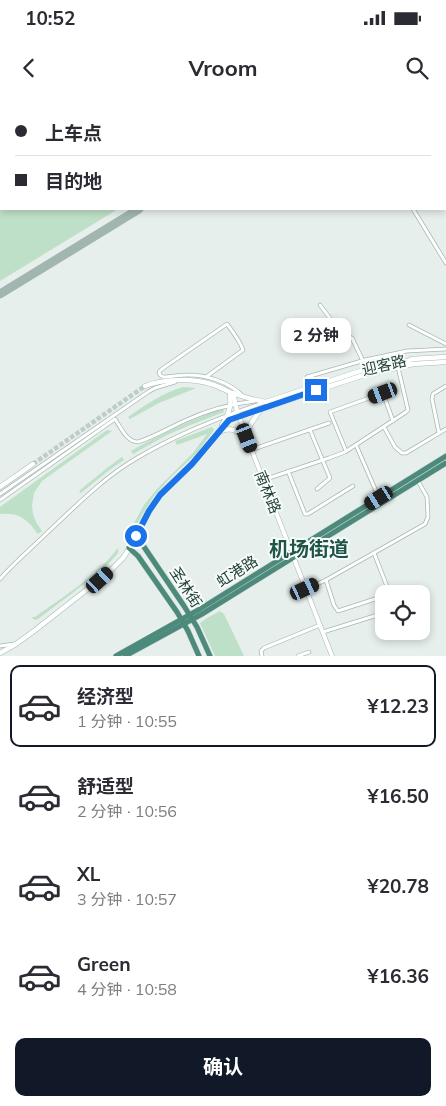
<!DOCTYPE html>
<html lang="zh">
<head>
<meta charset="utf-8">
<style>
	:root { --surface:#fff; --page:#f7f7f7; --text:#2b2b33; --muted:#7c7c81; --line:#e1e1e2; --accent:#111827 }
	body { margin:0; font-family:Mulish,"Noto Sans SC",sans-serif; background:var(--page); color:var(--text); height:100vh; display:flex; flex-direction:column; font-size:19px; white-space:nowrap }
	* { box-sizing:border-box; margin:0 }
	p { font-size:16px; color:var(--muted) }
	.icon { flex:none; width:28px; height:28px; fill:none; stroke:currentColor; stroke-width:2; stroke-linecap:round; stroke-linejoin:round }
	.map { position:relative; height:556px; overflow:hidden }
	.sheet { display:flex; flex-direction:column; background:var(--surface); flex:1 }
	.sheet>* { flex:none }
	.guide { position:absolute; left:0px; top:0px; width:446px; height:110px; box-shadow:0 2px 8px #0003; display:grid; align-content:center; height:110px; padding:0 15px; background:var(--surface) }
	.buttons { position:absolute; left:375px; top:485px; display:grid; gap:10px }
	.buttons a { display:grid; place-items:center; width:55px; height:55px; border-radius:10px; background:var(--surface); box-shadow:0 2px 8px #0003; font-size:25px }
	.end { position:absolute; width:22px; height:22px; margin:-11px; border:6px solid #1a73e8; background:#fff; box-shadow:0 0 0 2px #fff }
	.from { border-radius:50% }
	.bubble { position:absolute; height:35px; border-radius:10px; background:var(--surface); box-shadow:0 2px 8px #0003; font-size:16px; font-weight:700; line-height:35px; text-align:center }
	.car { position:absolute; width:15px; height:30px; margin:-15px -8px; border-radius:6px; box-shadow:0 0 4px 1px #0007; background:linear-gradient(#222 24%,#8ab4d8 0 40%,#222 0 76%,#8ab4d8 0 86%,#222 0) }
	.guide b { display:flex; align-items:center; gap:18px; height:48px; font-size:19px }
	.guide b+b { border-top:1px solid var(--line) }
	.guide i { width:12px; height:12px; background:var(--text) }
	ul { padding:9px 0 0; list-style:none }
	li { display:flex; align-items:center; gap:15px; height:82px; margin:0 10px 8px; padding:0 5px; border:2px solid transparent; border-radius:10px }
	li div { flex:1 }
	li b { display:block; font-size:19px }
	li em { font-style:normal; font-weight:700 }
	li.selected { border-color:var(--accent) }
	li>.icon { width:45px; height:45px; stroke-width:1.5 }
	.button { display:flex; gap:10px; margin-top:auto; padding:10px 15px }
	.button a { flex:1; height:58px; border-radius:10px; background:var(--accent); color:#fff; font-size:20px; font-weight:700; line-height:58px; text-align:center }
	.status { display:flex; justify-content:space-between; align-items:center; height:35px; padding:0 25px; background:var(--surface); direction:ltr }
	.status svg { height:14px; fill:currentColor }
	header { display:flex; justify-content:space-between; align-items:center; height:65px; padding:0 15px; background:var(--surface); font-size:22px; font-weight:700 }
	.map>svg:first-child { display:block }
	.green { fill:#bfe0c8 }
	.lines { fill:none; stroke-linecap:round; stroke-linejoin:round }
	.taxiway { stroke:#a2b6b0; stroke-width:9 }
	.runway { stroke:#a2b6b0; stroke-width:22 }
	.secondary-tunnel { stroke:#bfccc8; stroke-width:4.5; stroke-dasharray:4.5 2; stroke-linecap:butt }
	.minor-casing { stroke:#a8b8b2; stroke-width:4.5 }
	.tertiary-casing { stroke:#a8b8b2; stroke-width:5 }
	.secondary-casing { stroke:#a4bbb3; stroke-width:5.5 }
	.trunk-casing { stroke:#c2cac8; stroke-width:6 }
	.minor { stroke:#fff; stroke-width:3 }
	.tertiary { stroke:#fff; stroke-width:4 }
	.secondary { stroke:#fff; stroke-width:4.5 }
	.trunk { stroke:#4c8a7c; stroke-width:5 }
	.route { stroke:#1a73e8; stroke-width:6 }
	.labels { text-anchor:middle; dominant-baseline:central; stroke-width:4; stroke-linejoin:round; paint-order:stroke }
	.street-label { font-size:15px; fill:#24423a; stroke:#f7fbf9 }
	.district-label { font-size:20px; font-weight:bold; fill:#1f5548; stroke:#f7fbf9 }
</style>
</head>
<body>
<div class="status"><b>10:52</b><svg viewBox="0 0 49 12"><path d="M0 12V9h3v3zM5 12V6h3v6zM10 12V3h3v9zM15 12V0h3v12zM26 1h20v11H26zM47 4h2v5h-2z"/></svg></div>
<header><svg class="icon" aria-label="back" viewBox="0 0 24 24"><path d="M15 5l-7 7 7 7"/></svg>Vroom<svg class="icon" aria-label="search" viewBox="0 0 24 24"><circle cx="10" cy="10" r="6"/><path d="M15 15l6 6"/></svg></header>
<div class="map">
<svg width="446" height="556" viewBox="0 0 446 556">
	<rect width="100%" height="100%" fill="#e6efeb"/>
	<!-- green -->
	<g class="green">
		<polygon points="160,0 289,0 287,1 158,1"/>
		<polygon points="1,97 1,109 118,109 0,181 0,98"/>
		<path d="M 183,287 L 196,288 L 159,303 L 130,319 L 128,317 C 146,305 162,293 183,287 Z"/>
		<path d="M 223,308 L 224,312 L 188,326 L 167,335 L 133,354 L 131,351 C 160,334 190,320 223,308 Z"/>
		<polygon points="212,327 214,330 197,353 171,377 154,396 142,415 130,437 125,440 144,405 157,389 193,353 207,334 177,345 175,341"/>
		<path d="M 107,330 L 112,331 L 42,381 L 34,393 L 32,405 L 33,414 L 36,422 L 42,431 L 38,434 C 27,419 19,412 0,414 L 0,407 Z"/>
		<polygon points="122,357 124,360 108,371 81,393 79,391 107,368"/>
		<path d="M 118,448 L 118,453 L 104,469 L 95,476 L 38,519 L 35,520 L 31,517 L 35,517 C 64,496 96,477 118,448 Z"/>
		<polygon points="220,511 224,514 244,556 215,556 200,523 207,518"/>
	</g>
	<g class="lines">
		<!-- taxiway -->
		<g class="taxiway">
			<polyline points="315,1 317,0"/>
			<polyline points="0,194 139,109"/>
		</g>
		<!-- runway -->
		<g class="runway">
			<polyline points="121,1 123,0"/>
			<polyline points="0,75 1,74"/>
		</g>
		<!-- secondary-tunnel -->
		<polyline class="secondary-tunnel" points="33,364 145,286"/>
		<defs>
			<g id="minor">
				<polyline points="413,109 446,163"/>
				<polyline points="320,205 341,233 352,238 363,261"/>
				<polyline points="409,225 446,244"/>
				<path d="M 206,277 L 243,250 C 240,241 233,232 227,224 L 162,269 L 159,272 L 160,275 L 163,277 C 171,277 179,275 188,275 C 207,275 229,282 243,296"/>
				<polyline points="307,277 365,260 407,251 446,249"/>
				<polyline points="384,327 395,347 402,353 406,353 446,329"/>
				<polyline points="310,330 330,378 317,389"/>
				<polyline points="439,333 432,299 433,294 446,286"/>
				<polyline points="356,345 379,398"/>
				<polyline points="251,350 329,323"/>
				<polyline points="346,351 330,312 383,293 393,321"/>
				<polyline points="288,371 305,414 308,414 353,386"/>
				<polyline points="263,380 329,358 345,352 406,312 408,310 398,267"/>
				<polyline points="0,394 148,292 155,288 175,282"/>
				<path d="M 0,400 L 115,319 C 121,328 127,342 138,342 C 154,337 169,328 184,321 C 208,310 229,304 255,301"/>
				<polyline points="374,453 388,489 385,494"/>
				<path d="M 0,479 C 15,462 33,447 49,431 C 77,405 104,377 137,358 C 177,334 220,317 263,303"/>
				<polyline points="326,480 334,505 338,511 378,498 384,495"/>
				<polyline points="306,489 326,480 425,424 428,417 427,397 418,381"/>
				<polyline points="421,518 422,519"/>
				<polyline points="323,532 384,513"/>
				<polyline points="0,546 14,544"/>
				<polyline points="262,556 261,551 264,548 320,525"/>
				<polyline points="298,556 309,552"/>
			</g>
			<polyline id="tertiary" points="237,311 247,338 332,556"/>
			<g id="secondary">
				<path d="M 145,286 C 163,279 192,278 211,284 C 218,286 225,290 232,293 C 243,297 255,300 266,302 L 366,269 L 408,261 L 412,259 L 446,257"/>
				<polyline points="231,319 367,274 413,264 446,262"/>
				<path d="M 222,325 C 228,315 232,306 230,295"/>
				<path d="M 219,332 C 232,326 237,331 247,338 L 250,325 L 261,309"/>
				<polyline points="0,387 33,364"/>
				<polyline points="0,553 16,544 34,531 99,480 110,471 123,458 133,443 149,411 160,395 192,364 237,311 233,293"/>
			</g>
			<g id="trunk">
				<polyline points="136,435 184,506 197,527 210,556"/>
				<polyline points="129,448 138,456 177,512 188,531 199,556"/>
				<polyline points="116,556 200,509 446,356"/>
				<polyline points="125,556 202,514 446,363"/>
			</g>
		</defs>
		<!-- minor casing -->
		<use href="#minor" class="minor-casing"/>
		<!-- tertiary casing -->
		<use href="#tertiary" class="tertiary-casing"/>
		<!-- secondary casing -->
		<use href="#secondary" class="secondary-casing"/>
		<!-- trunk casing -->
		<use href="#trunk" class="trunk-casing"/>
		<!-- minor -->
		<use href="#minor" class="minor"/>
		<!-- tertiary -->
		<use href="#tertiary" class="tertiary"/>
		<!-- secondary -->
		<use href="#secondary" class="secondary"/>
		<!-- trunk -->
		<use href="#trunk" class="trunk"/>
	</g>
	<g class="lines">
		<!-- route -->
		<polyline class="route" points="136,436 149,411 160,395 192,364 229,320 316,290"/>
	</g>
	<g class="labels">
		<!-- street labels -->
		<g class="street-label">
			<text transform="translate(384 265) rotate(-13)">迎客路</text>
			<text transform="translate(268 392) rotate(68)">南林路</text>
			<text transform="translate(237 471) rotate(-32)">虹港路</text>
			<text transform="translate(186 487) rotate(57)">圣林街</text>
		</g>
		<!-- district labels -->
		<g class="district-label">
			<text x="309" y="448">机场街道</text>
		</g>
	</g>
</svg>
<div class="buttons">
<a><svg class="icon" aria-label="locate" viewBox="0 0 24 24"><circle cx="12" cy="12" r="6"/><path d="M12 2v4M12 18v4M2 12h4M18 12h4"/></svg></a>
</div>
<i class="end from" style="left:136px;top:436px"></i>
<i class="end" style="left:316px;top:290px"></i>
<div class="bubble" style="left:281px;top:218px;width:70px">2 分钟</div>
<i class="car" style="left:383px;top:293px;rotate:249deg"></i>
<i class="car" style="left:247px;top:338px;rotate:159deg"></i>
<i class="car" style="left:379px;top:398px;rotate:238deg"></i>
<i class="car" style="left:100px;top:480px;rotate:48deg"></i>
<i class="car" style="left:305px;top:489px;rotate:65deg"></i>
<div class="guide">
<b><i class="from"></i>上车点</b>
<b><i></i>目的地</b>
</div>
</div>
<section class="sheet">
<ul>
<li class="selected"><svg class="icon" aria-label="car" viewBox="0 0 24 24"><path d="M5 17H2v-5l4-1 3-4h7l3 4 3 1v5h-3M9 17h6M6 11h13"/><circle cx="7" cy="17" r="2"/><circle cx="17" cy="17" r="2"/></svg><div><b>经济型</b><p>1 分钟 · 10:55</p></div><em>¥12.23</em></li>
<li><svg class="icon" aria-label="car" viewBox="0 0 24 24"><path d="M5 17H2v-5l4-1 3-4h7l3 4 3 1v5h-3M9 17h6M6 11h13"/><circle cx="7" cy="17" r="2"/><circle cx="17" cy="17" r="2"/></svg><div><b>舒适型</b><p>2 分钟 · 10:56</p></div><em>¥16.50</em></li>
<li><svg class="icon" aria-label="car" viewBox="0 0 24 24"><path d="M5 17H2v-5l4-1 3-4h7l3 4 3 1v5h-3M9 17h6M6 11h13"/><circle cx="7" cy="17" r="2"/><circle cx="17" cy="17" r="2"/></svg><div><b>XL</b><p>3 分钟 · 10:57</p></div><em>¥20.78</em></li>
<li><svg class="icon" aria-label="car" viewBox="0 0 24 24"><path d="M5 17H2v-5l4-1 3-4h7l3 4 3 1v5h-3M9 17h6M6 11h13"/><circle cx="7" cy="17" r="2"/><circle cx="17" cy="17" r="2"/></svg><div><b>Green</b><p>4 分钟 · 10:58</p></div><em>¥16.36</em></li>
</ul>
<div class="button"><a>确认</a></div>
</section>
</body>
</html>
